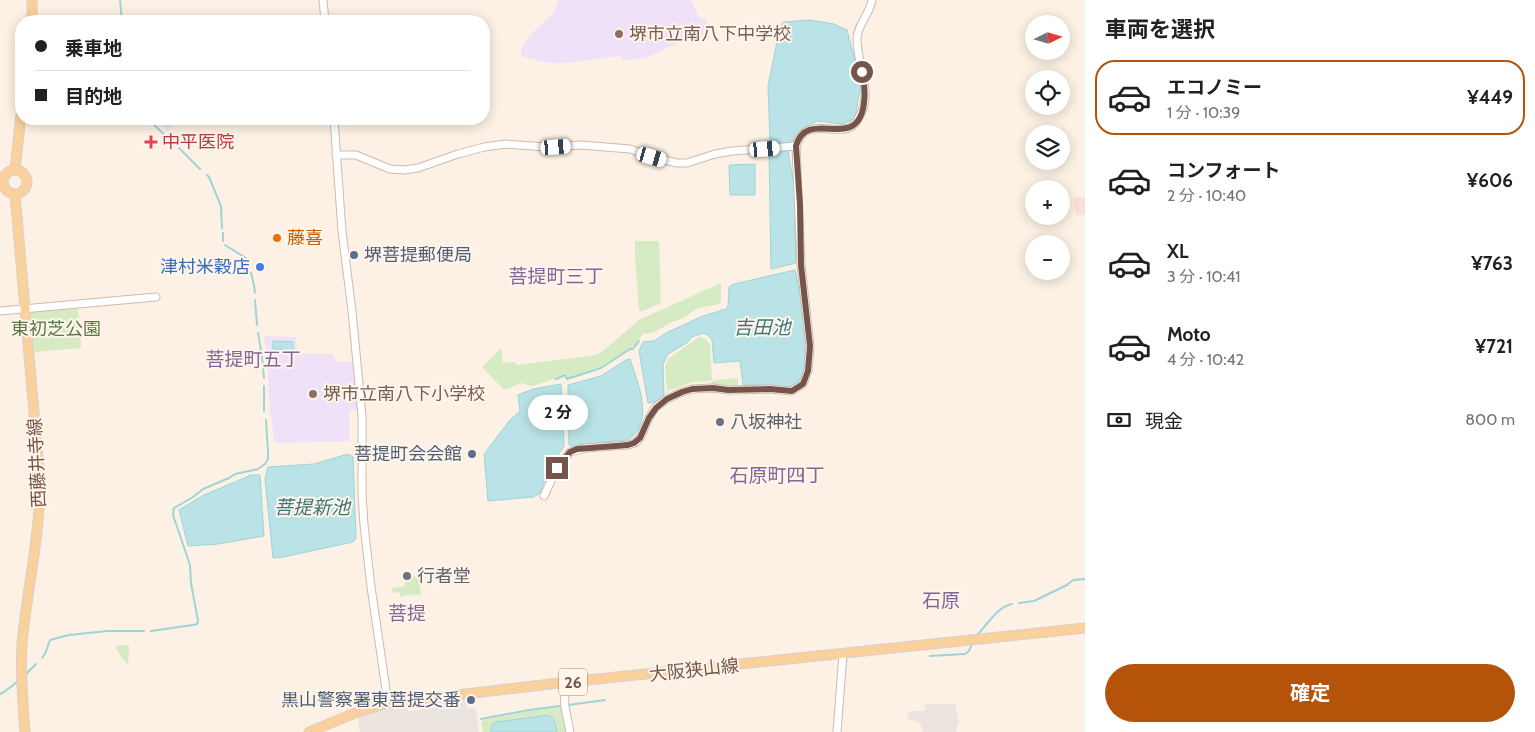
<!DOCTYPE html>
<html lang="ja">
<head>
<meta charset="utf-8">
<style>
	:root { --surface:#fff; --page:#f2f2f2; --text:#202124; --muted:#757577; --line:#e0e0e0; --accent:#b45309 }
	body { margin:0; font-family:Cabin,"Noto Sans JP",sans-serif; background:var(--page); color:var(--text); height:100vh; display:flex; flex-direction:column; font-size:19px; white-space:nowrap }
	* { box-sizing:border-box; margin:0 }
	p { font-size:16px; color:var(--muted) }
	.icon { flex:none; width:28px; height:28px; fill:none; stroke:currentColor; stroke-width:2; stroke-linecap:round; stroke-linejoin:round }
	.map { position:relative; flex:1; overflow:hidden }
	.side { display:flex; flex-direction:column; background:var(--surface); width:450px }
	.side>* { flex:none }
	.guide { position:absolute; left:15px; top:15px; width:475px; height:110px; border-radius:20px; box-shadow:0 2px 12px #0003; display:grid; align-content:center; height:110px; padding:0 20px; background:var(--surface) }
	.needle { width:32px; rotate:85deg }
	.controls { position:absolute; left:1025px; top:15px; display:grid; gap:10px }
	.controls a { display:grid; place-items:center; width:45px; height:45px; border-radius:50%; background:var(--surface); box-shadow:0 2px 12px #0003; font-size:25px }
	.end { position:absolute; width:22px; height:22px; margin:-11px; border:6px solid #75554a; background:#fff; box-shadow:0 0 0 2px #fff }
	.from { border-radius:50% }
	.bubble { position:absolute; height:35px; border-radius:18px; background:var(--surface); box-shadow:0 2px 12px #0003; font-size:16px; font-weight:700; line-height:35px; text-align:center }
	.car { position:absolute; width:15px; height:30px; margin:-15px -8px; border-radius:6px; box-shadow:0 0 4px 1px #0007; background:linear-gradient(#fff 24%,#345 0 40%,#fff 0 76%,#345 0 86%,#fff 0) }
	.guide b { display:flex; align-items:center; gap:18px; height:48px; font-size:19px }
	.guide b+b { border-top:1px solid var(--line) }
	.guide i { width:12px; height:12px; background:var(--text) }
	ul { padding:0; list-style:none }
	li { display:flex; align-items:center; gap:15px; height:75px; margin:0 10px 8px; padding:0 10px; border:2px solid transparent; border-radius:20px }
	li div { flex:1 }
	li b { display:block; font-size:19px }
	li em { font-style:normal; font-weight:700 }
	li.on { border-color:var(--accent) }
	li>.icon { width:45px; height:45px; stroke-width:1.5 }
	h2 { padding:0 20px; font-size:22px; line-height:60px }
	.pay { display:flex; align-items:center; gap:12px; height:55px; padding:0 20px; font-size:19px }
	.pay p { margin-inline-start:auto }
	.primary-button { display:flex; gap:10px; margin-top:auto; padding:10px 20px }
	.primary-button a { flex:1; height:58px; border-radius:30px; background:var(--accent); color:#fff; font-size:20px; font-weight:700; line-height:58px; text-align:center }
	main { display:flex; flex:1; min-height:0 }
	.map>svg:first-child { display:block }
	.commercial { fill:#fce0d8 }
	.industrial { fill:#ece4df }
	.education { fill:#eee1f8 }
	.green { fill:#d6eac3 }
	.water { fill:#b9e3e6; stroke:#9fd4d7 }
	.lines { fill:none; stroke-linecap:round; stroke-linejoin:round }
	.stream { stroke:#9fd4d7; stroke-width:2 }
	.minor-casing { stroke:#d0baae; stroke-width:9 }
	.major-casing { stroke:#d8cfcc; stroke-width:11 }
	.minor { stroke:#fff; stroke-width:7 }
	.major { stroke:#fad09d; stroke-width:9 }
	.route { stroke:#75554a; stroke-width:6 }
	.education-dot { fill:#8d6e63; stroke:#fff5eb; stroke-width:2 }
	.health-dot { fill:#e0444e; stroke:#fff5eb; stroke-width:2 }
	.food-dot { fill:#e8710a; stroke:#fff5eb; stroke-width:2 }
	.service-dot { fill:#5c6f8a; stroke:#fff5eb; stroke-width:2 }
	.shop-dot { fill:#3f7fe0; stroke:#fff5eb; stroke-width:2 }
	.worship-dot { fill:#6b7280; stroke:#fff5eb; stroke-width:2 }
	.labels { text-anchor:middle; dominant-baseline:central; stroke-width:4; stroke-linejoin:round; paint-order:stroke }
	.shield { fill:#fff5eb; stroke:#9e857a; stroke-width:1 }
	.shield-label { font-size:16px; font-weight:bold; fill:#75554a }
	.education-label { font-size:18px; fill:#785e54; stroke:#fff5eb; text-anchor:start }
	.health-label { font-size:18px; fill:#be3a42; stroke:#fff5eb; text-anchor:start }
	.food-label { font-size:18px; fill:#c56008; stroke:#fff5eb; text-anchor:start }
	.service-label { font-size:18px; fill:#4e5e75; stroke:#fff5eb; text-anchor:end }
	.shop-label { font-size:18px; fill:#366cbe; stroke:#fff5eb; text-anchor:end }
	.park-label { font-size:18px; fill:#577a42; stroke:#fff5eb }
	.worship-label { font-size:18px; fill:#5b616d; stroke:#fff5eb; text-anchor:start }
	.street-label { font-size:18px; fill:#75554a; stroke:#fff5eb }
	.neighbourhood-label { font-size:19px; fill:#836598; stroke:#fff5eb }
	.water-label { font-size:19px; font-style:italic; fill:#3d767a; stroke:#fff5eb }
</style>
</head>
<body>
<main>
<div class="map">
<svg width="1085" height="732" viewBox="0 0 1085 732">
	<rect width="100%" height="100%" fill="#fcf1e4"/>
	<!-- commercial -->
	<polygon class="commercial" points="1085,196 1085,215 1076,215 1074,198"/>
	<!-- industrial -->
	<g class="industrial">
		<polygon points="466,698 467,708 476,708 479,732 360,732 358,718 377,712 397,706 408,708 408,711 434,708 433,702"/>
		<polygon points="926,704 955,704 959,721 956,732 923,732 920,723 907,719 910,711 925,711"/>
	</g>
	<!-- education -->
	<g class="education">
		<polygon points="558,0 691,0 698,16 707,21 708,25 708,31 704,37 683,40 646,58 623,60 620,56 565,63 548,63 521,56 521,50 529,36 551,15 555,10"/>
		<polygon points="156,119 198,119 174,124 168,131"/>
		<polygon points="264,336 296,337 297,354 333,354 335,362 354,362 358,410 349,411 349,441 278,443 274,440 272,421 270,413 267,359"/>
	</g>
	<!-- green -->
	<g class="green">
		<polygon points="635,241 659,241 661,302 659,304 641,312 639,310 635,257"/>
		<polygon points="721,283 721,301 720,304 698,308 683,318 672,322 658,330 651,333 643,334 634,346 600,367 568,378 565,373 554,379 536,385 531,386 522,383 504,390 482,367 501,348 503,363 515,362 516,365 591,356 598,354 605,349 639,320"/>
		<polygon points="76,307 78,309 81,347 80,348 36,352 34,350 31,313 33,311"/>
		<path d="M 699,337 C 705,337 707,340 710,344 L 712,379 L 710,381 L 693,382 L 667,391 L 665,367 L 668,359 Z"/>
		<polygon points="738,378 738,386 711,384 711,382 715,380"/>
		<polygon points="417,576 420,584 421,597 419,594 412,596 411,594 401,597 399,592 393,593 392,588 405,586 405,578"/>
		<polygon points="128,645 129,647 128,665 119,654 115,646"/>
		<polygon points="561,707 565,722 567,732 483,732 481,722 484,720 529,711"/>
	</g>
	<!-- water -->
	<g class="water">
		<polygon points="809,20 834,24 847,30 861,85 855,118 843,124 817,121 803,128 790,144 770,142 768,86 779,32 783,22"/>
		<polygon points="788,151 794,185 796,263 771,269 769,152"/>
		<polygon points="755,164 755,195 730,195 729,166 730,165"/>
		<path d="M 795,270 C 801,292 808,348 804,370 C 802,376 799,383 793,385 C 786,389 777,385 770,385 C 761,385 752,385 743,385 L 740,361 L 714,363 L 712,340 L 708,335 L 703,333 L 692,337 L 688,342 L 668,354 L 663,364 L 664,395 L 655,402 L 648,403 L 639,351 L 643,342 L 654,341 L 666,333 L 703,316 L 726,309 L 728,306 L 729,287 L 734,284 Z"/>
		<polygon points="273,341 293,342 293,351 273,349"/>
		<path d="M 630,359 C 638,384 655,422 628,440 L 577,445 L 571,446 L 569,445 L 568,385 L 601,376 L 626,360 Z"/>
		<polygon points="561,384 564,446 553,462 539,494 533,497 488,501 484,454 510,420 520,411 518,395 533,389"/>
		<polygon points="348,454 353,457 356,538 353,542 283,557 273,558 265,479 268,467 314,464"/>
		<polygon points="251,475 260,475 264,536 218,544 188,546 179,510 202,496"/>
		<polygon points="549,715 555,722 557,732 491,732 492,725 496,722"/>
	</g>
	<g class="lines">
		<!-- stream -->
		<g class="stream">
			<polyline points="120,0 122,21"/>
			<polyline points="148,119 174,144"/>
			<polyline points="179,148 200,169"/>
			<polyline points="207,175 209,177 221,206 222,228"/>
			<polyline points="223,233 223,241"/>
			<polyline points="225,245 246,258 249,267"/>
			<polyline points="251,273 254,285 255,293"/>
			<polyline points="255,300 257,325"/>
			<polyline points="258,333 262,356 264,378"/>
			<polyline points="556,379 565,375 567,379 601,368 630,349 633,349 639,341"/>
			<polyline points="264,386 264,411"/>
			<polyline points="1019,603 1034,601 1067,585 1073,580 1085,579"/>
			<polyline points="151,631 193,625 197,624 198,621 191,583 190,565 173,515 174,508 193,497 203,489 229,478 235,474 258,469 265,464 268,459 268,453 266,420"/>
			<path d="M 977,635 C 988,624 997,607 1012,604"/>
			<polyline points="930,656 965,654 969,651 972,644"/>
			<polyline points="42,658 45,654 50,640 69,635 107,631 144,631"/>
			<polyline points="26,674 36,664"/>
			<polyline points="0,694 4,692 17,682"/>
			<polyline points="568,705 605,700"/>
			<polyline points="481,719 529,710 560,706"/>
		</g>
		<defs>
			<g id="minor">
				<polyline points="323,0 325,21"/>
				<polyline points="334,119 342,231 352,311 362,416 362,494 364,525 371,587 388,703"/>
				<polyline points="336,155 356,155 390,169 404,170 418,168 458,154 484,147 506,144 547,147 581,145 630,149 652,157 677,163 687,163 715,154 732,151 796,146"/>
				<polyline points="0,311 156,297"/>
				<path d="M 544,496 L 557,468 L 570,452 L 586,448 L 628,445 L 635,443 L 640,438 L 649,418 L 655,408 L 667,399 L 682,392 L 692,389 L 713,388 L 728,390 L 770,389 L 792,391 L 803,384 L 808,371 L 810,346 L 801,265 L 796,146 C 804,117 833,134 849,128 C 853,126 857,122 859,117 C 874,93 857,65 857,39 C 857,25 870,14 872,0"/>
				<polyline points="564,683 565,707 570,732"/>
				<polyline points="837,732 843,654"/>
			</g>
			<g id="major">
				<polyline points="32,0 32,21"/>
				<polyline points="15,170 21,115"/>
				<circle cx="15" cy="182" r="12"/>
				<path d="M 15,194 L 40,481 C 40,536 27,590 22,644 C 20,674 23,703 25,732"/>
				<polyline points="309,732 355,713 388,703 559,683 1085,628"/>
			</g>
		</defs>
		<!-- minor casing -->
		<use href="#minor" class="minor-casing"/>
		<!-- major casing -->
		<use href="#major" class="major-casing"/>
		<!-- minor -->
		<use href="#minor" class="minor"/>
		<!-- major -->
		<use href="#major" class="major"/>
	</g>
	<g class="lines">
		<!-- route -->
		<path class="route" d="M 557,468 L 570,452 L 577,449 L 628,445 L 634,443 L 640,438 L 649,418 L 656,408 L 667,399 L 682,392 L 692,389 L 713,388 L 728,390 L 770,389 L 792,391 L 803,384 L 808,371 L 810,346 L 801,265 L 800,205 L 796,146 C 804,118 830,133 847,128 C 868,123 866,88 862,72"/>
	</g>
	<!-- markers -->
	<g class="education-dot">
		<circle cx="619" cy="34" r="5"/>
		<circle cx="313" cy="394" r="5"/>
	</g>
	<path class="health-dot" d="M148.5 134.5h5v5h5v5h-5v5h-5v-5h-5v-5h5z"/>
	<circle class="food-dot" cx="277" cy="238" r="5"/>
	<g class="service-dot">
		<circle cx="354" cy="255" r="5"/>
		<circle cx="472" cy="454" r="5"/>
		<circle cx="471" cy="700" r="5"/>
	</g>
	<circle class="shop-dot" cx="260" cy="267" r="5"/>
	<g class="worship-dot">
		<circle cx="720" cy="422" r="5"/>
		<circle cx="407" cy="576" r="5"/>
	</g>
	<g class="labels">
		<!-- shield labels -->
		<rect class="shield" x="559" y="668.5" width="28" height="27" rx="4"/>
		<g class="shield-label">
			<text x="573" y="682">26</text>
		</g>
		<!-- education labels -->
		<g class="education-label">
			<text x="629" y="34">堺市立南八下中学校</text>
			<text x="323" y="394">堺市立南八下小学校</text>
		</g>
		<!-- health labels -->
		<g class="health-label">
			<text x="162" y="142">中平医院</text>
		</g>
		<!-- food labels -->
		<g class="food-label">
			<text x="287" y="238">藤喜</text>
		</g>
		<!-- service labels -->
		<g class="service-label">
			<text x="364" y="255" text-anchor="start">堺菩提郵便局</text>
			<text x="462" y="454">菩提町会会館</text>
			<text x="461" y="700">黒山警察署東菩提交番</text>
		</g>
		<!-- shop labels -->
		<g class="shop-label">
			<text x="250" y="267">津村米穀店</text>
		</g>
		<!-- park labels -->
		<g class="park-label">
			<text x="56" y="329">東初芝公園</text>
		</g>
		<!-- worship labels -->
		<g class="worship-label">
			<text x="730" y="422">八坂神社</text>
			<text x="417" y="576">行者堂</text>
		</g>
		<!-- street labels -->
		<g class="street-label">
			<text transform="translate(37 463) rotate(-93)">西藤井寺線</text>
			<text transform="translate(694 670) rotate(-6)">大阪狭山線</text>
		</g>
		<!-- neighbourhood labels -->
		<g class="neighbourhood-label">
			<text x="556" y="276">菩提町三丁</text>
			<text x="253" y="359">菩提町五丁</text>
			<text x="777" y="475">石原町四丁</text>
			<text x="941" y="600">石原</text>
			<text x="407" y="613">菩提</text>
		</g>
		<!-- water labels -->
		<g class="water-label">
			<text x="762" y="327">吉田池</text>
			<text x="312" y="507">菩提新池</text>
		</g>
	</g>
</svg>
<div class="controls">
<a><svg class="needle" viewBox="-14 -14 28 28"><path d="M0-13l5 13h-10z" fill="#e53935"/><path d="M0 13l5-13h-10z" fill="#757577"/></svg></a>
<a><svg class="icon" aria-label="locate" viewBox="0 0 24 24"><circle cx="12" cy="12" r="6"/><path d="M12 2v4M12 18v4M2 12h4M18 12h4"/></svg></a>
<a><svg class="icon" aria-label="layers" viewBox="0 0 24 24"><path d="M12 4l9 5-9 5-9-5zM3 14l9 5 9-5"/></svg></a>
<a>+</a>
<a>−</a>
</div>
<i class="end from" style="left:862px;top:72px"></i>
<i class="end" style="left:557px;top:468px"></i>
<div class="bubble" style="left:528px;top:395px;width:60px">2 分</div>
<i class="car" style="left:556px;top:147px;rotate:86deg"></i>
<i class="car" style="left:765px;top:149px;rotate:85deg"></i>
<i class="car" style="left:652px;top:157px;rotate:106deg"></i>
<div class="guide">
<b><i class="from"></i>乗車地</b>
<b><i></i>目的地</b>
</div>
</div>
<section class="side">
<h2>車両を選択</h2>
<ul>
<li class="on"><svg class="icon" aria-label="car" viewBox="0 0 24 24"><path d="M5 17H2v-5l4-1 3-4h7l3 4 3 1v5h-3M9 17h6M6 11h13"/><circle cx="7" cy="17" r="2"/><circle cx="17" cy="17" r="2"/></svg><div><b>エコノミー</b><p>1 分 · 10:39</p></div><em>¥449</em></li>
<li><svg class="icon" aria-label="car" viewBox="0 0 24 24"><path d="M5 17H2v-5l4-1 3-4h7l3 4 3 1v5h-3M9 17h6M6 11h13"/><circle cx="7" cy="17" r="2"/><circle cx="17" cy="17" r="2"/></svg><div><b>コンフォート</b><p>2 分 · 10:40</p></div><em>¥606</em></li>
<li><svg class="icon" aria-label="car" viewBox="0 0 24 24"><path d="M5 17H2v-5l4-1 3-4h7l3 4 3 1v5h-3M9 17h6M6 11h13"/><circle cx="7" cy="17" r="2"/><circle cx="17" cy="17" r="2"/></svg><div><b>XL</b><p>3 分 · 10:41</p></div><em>¥763</em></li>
<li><svg class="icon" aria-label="car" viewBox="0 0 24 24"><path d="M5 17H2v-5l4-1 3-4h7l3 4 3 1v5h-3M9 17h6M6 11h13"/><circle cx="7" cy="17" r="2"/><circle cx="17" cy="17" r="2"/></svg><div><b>Moto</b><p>4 分 · 10:42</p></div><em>¥721</em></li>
</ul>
<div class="pay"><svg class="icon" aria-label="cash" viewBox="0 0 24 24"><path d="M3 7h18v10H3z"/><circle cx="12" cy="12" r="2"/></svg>現金<p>800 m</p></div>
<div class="primary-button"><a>確定</a></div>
</section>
</main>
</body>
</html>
